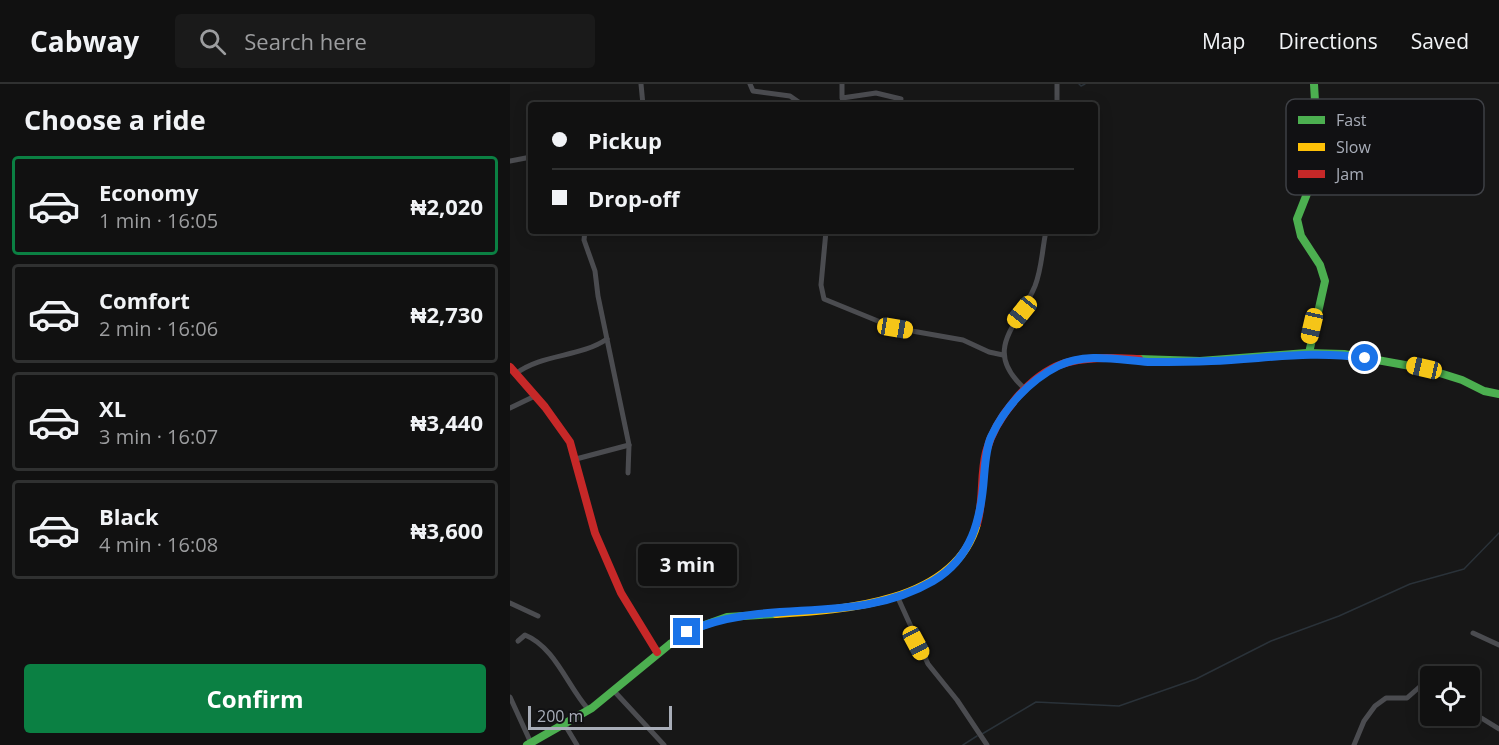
<!DOCTYPE html>
<html lang="en">
<head>
<meta charset="utf-8">
<style>
	:root { --surface:#111; --page:#1a1a1a; --text:#f1f3f6; --muted:#9c9d9f; --line:#303131; --accent:#0b8043 }
	body { margin:0; font-family:"Open Sans",sans-serif; background:var(--page); color:var(--text); height:100vh; display:flex; flex-direction:column; font-size:22px; white-space:nowrap }
	* { box-sizing:border-box; margin:0 }
	p { font-size:20px; color:var(--muted) }
	.icon { flex:none; width:33px; height:33px; fill:none; stroke:currentColor; stroke-width:2; stroke-linecap:round; stroke-linejoin:round }
	.map { position:relative; flex:1; overflow:hidden }
	.panel { display:flex; flex-direction:column; background:var(--surface); width:510px }
	.panel>* { flex:none }
	.hud { position:absolute; left:18px; top:18px; width:570px; height:132px; border-radius:6px; box-shadow:0 3px 15px #0003,0 0 0 2px var(--line); display:grid; align-content:center; height:132px; padding:0 24px; background:var(--surface) }
	.buttons { position:absolute; left:910px; top:582px; display:grid; gap:12px }
	.buttons a { display:grid; place-items:center; width:60px; height:60px; border-radius:6px; background:var(--surface); box-shadow:0 3px 15px #0003,0 0 0 2px var(--line); font-size:30px }
	.scale { position:absolute; left:18px; bottom:15px; width:144px; box-sizing:border-box; padding-left:6px; border:3px solid #a8adb8; border-top:0; font-size:16px; line-height:21px; white-space:nowrap; color:#a8adb8; -webkit-text-stroke:4px #111113; paint-order:stroke }
	.end { position:absolute; width:27px; height:27px; margin:-14px; border:8px solid #1a73e8; background:#fff; box-shadow:0 0 0 3px #fff }
	.from { border-radius:50% }
	.bubble { position:absolute; height:42px; border-radius:6px; background:var(--surface); box-shadow:0 3px 15px #0003,0 0 0 2px var(--line); font-size:20px; font-weight:700; line-height:42px; text-align:center }
	.car { position:absolute; width:18px; height:36px; margin:-18px -9px; border-radius:8px; box-shadow:0 0 4px 2px #0007; background:linear-gradient(#f5c518 24%,#345 0 40%,#f5c518 0 76%,#345 0 86%,#f5c518 0) }
	.hud b { display:flex; align-items:center; gap:21px; height:57px; font-size:22px }
	.hud b+b { border-top:2px solid var(--line) }
	.hud i { width:15px; height:15px; background:var(--text) }
	ul { padding:0; list-style:none }
	li { display:flex; align-items:center; gap:18px; height:99px; margin:0 12px 9px; padding:0 12px; border:3px solid var(--line); border-radius:6px }
	li div { flex:1 }
	li b { display:block; font-size:22px }
	li em { font-style:normal; font-weight:700 }
	li.current { border-color:var(--accent) }
	li>.icon { width:54px; height:54px; stroke-width:1.5 }
	h2 { padding:0 24px; font-size:27px; line-height:72px }
	.action { display:flex; gap:12px; margin-top:auto; padding:12px 24px }
	.action a { flex:1; height:69px; border-radius:6px; background:var(--accent); color:#fff; font-size:24px; font-weight:700; line-height:69px; text-align:center }
	header { display:flex; align-items:center; gap:36px; box-sizing:border-box; height:84px; padding:0 30px; background:var(--surface); border-bottom:2px solid var(--line) }
	header strong { font-size:28px }
	nav { display:flex; gap:33px; margin-inline-start:auto; font-size:21px }
	.search { width:420px; height:54px; background:var(--page); display:flex; align-items:center; gap:15px; box-sizing:border-box; padding:0 21px; border-radius:6px; color:var(--muted); font-size:22px }
	main { display:flex; flex:1; min-height:0 }
	.map>svg:first-child { display:block }
	.lines { fill:none; stroke-linecap:round; stroke-linejoin:round }
	.stream { stroke:#2a3239; stroke-width:1.5 }
	.street { stroke:#4b4c50; stroke-width:5 }
	.fast { stroke:#4caf50; stroke-width:8 }
	.slow { stroke:#ffc107; stroke-width:8 }
	.jam { stroke:#c62828; stroke-width:8 }
	.route { stroke:#1a73e8; stroke-width:8 }
	.key { fill:#111113; stroke:#3e4045; stroke-width:1.5 }
	.key-label { font-size:16px; fill:#a8adb8 }
</style>
</head>
<body>
<header>
<strong>Cabway</strong>
<div class="search"><svg class="icon" aria-label="search" viewBox="0 0 24 24"><circle cx="10" cy="10" r="6"/><path d="M15 15l6 6"/></svg>Search here</div>
<nav><a>Map</a><a>Directions</a><a>Saved</a></nav>
</header>
<main>
<section class="panel">
<h2>Choose a ride</h2>
<ul>
<li class="current"><svg class="icon" aria-label="car" viewBox="0 0 24 24"><path d="M5 17H2v-5l4-1 3-4h7l3 4 3 1v5h-3M9 17h6M6 11h13"/><circle cx="7" cy="17" r="2"/><circle cx="17" cy="17" r="2"/></svg><div><b>Economy</b><p>1 min · 16:05</p></div><em>₦2,020</em></li>
<li><svg class="icon" aria-label="car" viewBox="0 0 24 24"><path d="M5 17H2v-5l4-1 3-4h7l3 4 3 1v5h-3M9 17h6M6 11h13"/><circle cx="7" cy="17" r="2"/><circle cx="17" cy="17" r="2"/></svg><div><b>Comfort</b><p>2 min · 16:06</p></div><em>₦2,730</em></li>
<li><svg class="icon" aria-label="car" viewBox="0 0 24 24"><path d="M5 17H2v-5l4-1 3-4h7l3 4 3 1v5h-3M9 17h6M6 11h13"/><circle cx="7" cy="17" r="2"/><circle cx="17" cy="17" r="2"/></svg><div><b>XL</b><p>3 min · 16:07</p></div><em>₦3,440</em></li>
<li><svg class="icon" aria-label="car" viewBox="0 0 24 24"><path d="M5 17H2v-5l4-1 3-4h7l3 4 3 1v5h-3M9 17h6M6 11h13"/><circle cx="7" cy="17" r="2"/><circle cx="17" cy="17" r="2"/></svg><div><b>Black</b><p>4 min · 16:08</p></div><em>₦3,600</em></li>
</ul>
<div class="action"><a>Confirm</a></div>
</section>
<div class="map">
<svg width="989" height="661" viewBox="0 0 989 661">
	<rect width="100%" height="100%" fill="#171717"/>
	<g class="lines">
		<!-- stream -->
		<g class="stream">
			<polyline points="569,0 571,2 575,0"/>
			<polyline points="472,650 526,618 609,622 686,595 761,557 829,532 900,500 954,485 989,449"/>
			<polyline points="453,661 467,652"/>
		</g>
		<!-- street -->
		<g class="street">
			<polyline points="131,0 133,21"/>
			<polyline points="240,0 243,7 280,12 293,21"/>
			<polyline points="332,0 332,14 366,9 391,15"/>
			<polyline points="547,21 547,0"/>
			<polyline points="0,77 21,73"/>
			<polyline points="75,147 74,156 85,187 88,212 119,361 118,389"/>
			<polyline points="316,147 311,201 314,215 385,244 453,256 479,268 493,271"/>
			<path d="M 5,290 C 33,269 69,274 97,255"/>
			<path d="M 515,305 C 471,265 508,243 525,202 C 532,184 532,166 536,147"/>
			<polyline points="0,324 25,312"/>
			<polyline points="66,375 119,361"/>
			<polyline points="388,514 418,580 447,616 477,661"/>
			<polyline points="0,519 28,532"/>
			<polyline points="963,549 989,561"/>
			<path d="M 8,557 L 15,551 C 45,563 58,603 78,625"/>
			<polyline points="104,607 154,661"/>
			<polyline points="0,613 21,659"/>
			<polyline points="960,627 989,645"/>
			<polyline points="55,641 67,661"/>
			<polyline points="844,661 854,637 865,622 876,614 897,614 914,599 921,602"/>
		</g>
		<!-- fast -->
		<g class="fast">
			<polyline points="799,269 815,197 810,181 791,152 787,135 804,92 808,69 804,0"/>
			<polyline points="629,275 690,277 797,269 834,270 917,285 952,296 974,307 989,310"/>
			<polyline points="17,661 82,624 160,560 186,544 217,533 266,530"/>
		</g>
		<!-- slow -->
		<path class="slow" d="M 266,530 C 333,526 445,519 467,440"/>
		<!-- jam -->
		<g class="jam">
			<polyline points="0,283 35,323 60,358 85,449 111,509 147,568"/>
			<path d="M 467,440 C 474,417 470,391 476,368 C 485,334 519,292 552,280 C 576,272 604,274 629,275"/>
		</g>
	</g>
	<g class="lines">
		<!-- route -->
		<path class="route" d="M 177,548 C 255,512 344,543 423,497 C 462,474 471,435 474,393 C 475,381 476,364 481,353 C 494,324 520,296 548,282 C 575,268 610,276 638,278 C 659,278 680,278 701,277 C 755,275 800,266 855,274"/>
	</g>
	<!-- legend -->
	<rect x="776" y="15" width="198" height="96" rx="9" class="key"/>
	<rect x="788" y="32" width="27" height="8" fill="#4caf50"/>
	<rect x="788" y="59" width="27" height="8" fill="#ffc107"/>
	<rect x="788" y="86" width="27" height="8" fill="#c62828"/>
	<g class="key-label">
		<text x="826" y="42">Fast</text>
		<text x="826" y="69">Slow</text>
		<text x="826" y="96">Jam</text>
	</g>
</svg>
<div class="buttons">
<a><svg class="icon" aria-label="locate" viewBox="0 0 24 24"><circle cx="12" cy="12" r="6"/><path d="M12 2v4M12 18v4M2 12h4M18 12h4"/></svg></a>
</div>
<div class="scale">200 m</div>
<i class="end from" style="left:855px;top:274px"></i>
<i class="end" style="left:177px;top:548px"></i>
<div class="bubble" style="left:128px;top:460px;width:99px">3 min</div>
<i class="car" style="left:512px;top:228px;rotate:219deg"></i>
<i class="car" style="left:802px;top:242px;rotate:193deg"></i>
<i class="car" style="left:385px;top:244px;rotate:99deg"></i>
<i class="car" style="left:914px;top:284px;rotate:283deg"></i>
<i class="car" style="left:406px;top:559px;rotate:152deg"></i>
<div class="hud">
<b><i class="from"></i>Pickup</b>
<b><i></i>Drop-off</b>
</div>
</div>
</main>
</body>
</html>
